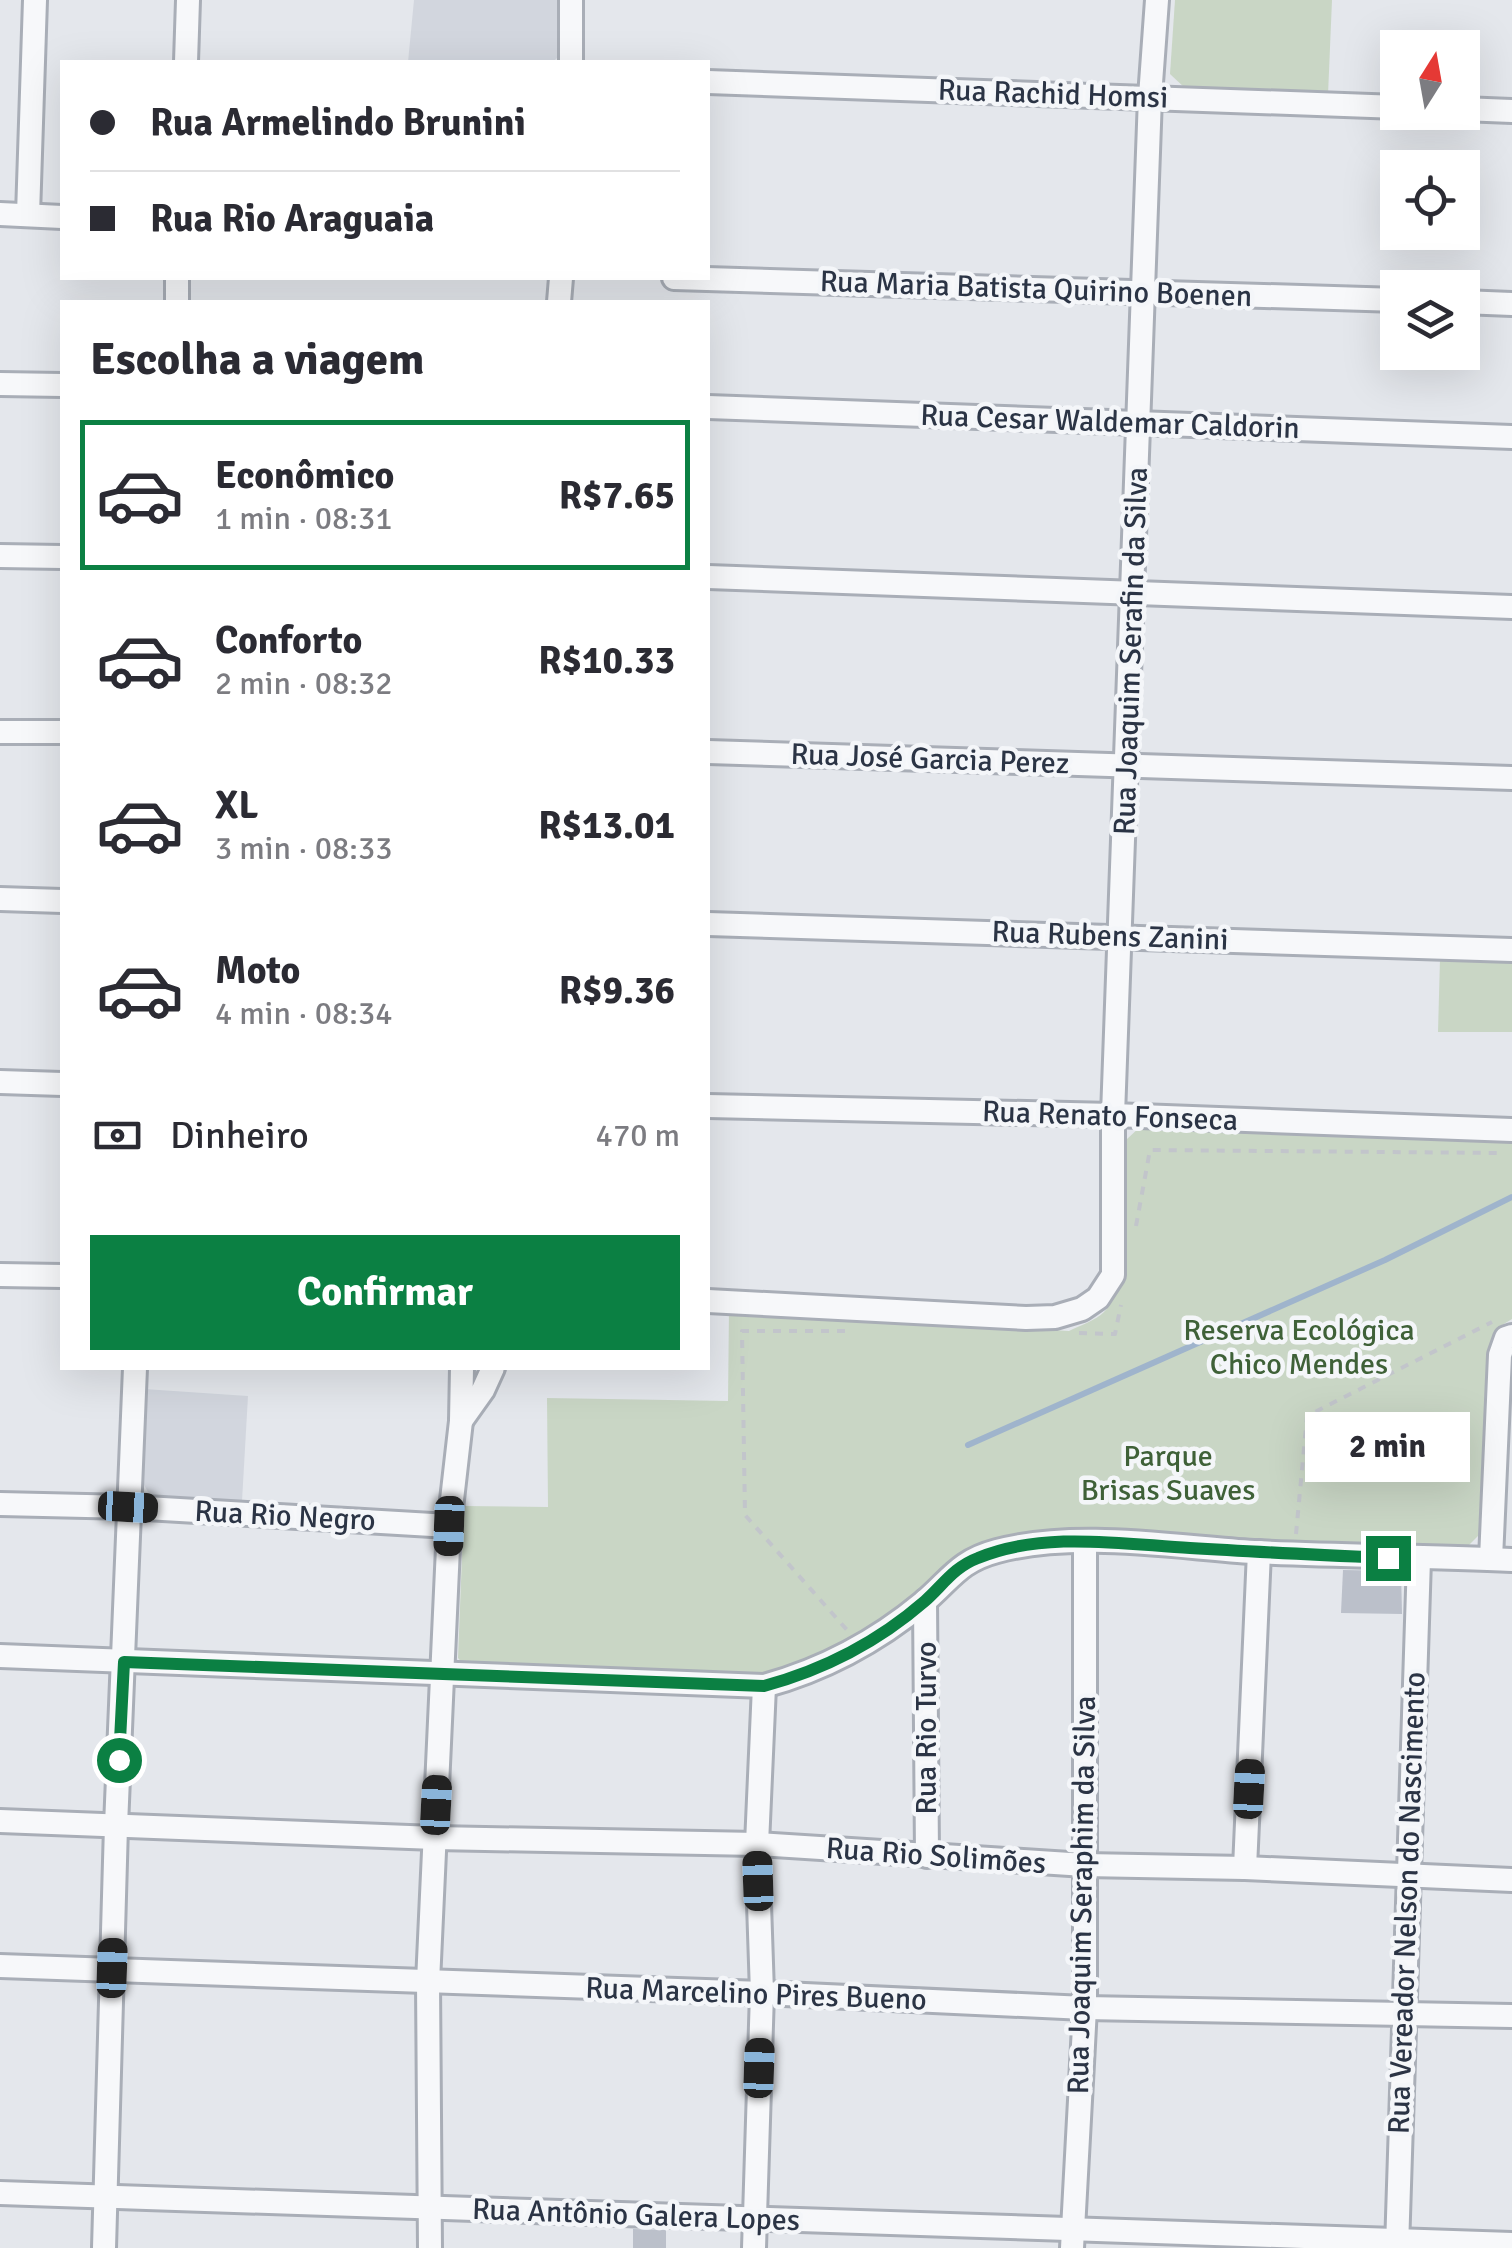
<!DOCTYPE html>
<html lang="pt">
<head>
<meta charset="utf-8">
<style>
	:root { --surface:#fff; --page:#f7f7f7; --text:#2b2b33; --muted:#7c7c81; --line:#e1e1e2; --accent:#0b8043 }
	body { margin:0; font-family:Signika,sans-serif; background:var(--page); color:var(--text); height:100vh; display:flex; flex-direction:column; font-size:38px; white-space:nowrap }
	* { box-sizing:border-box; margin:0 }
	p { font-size:32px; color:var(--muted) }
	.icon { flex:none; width:55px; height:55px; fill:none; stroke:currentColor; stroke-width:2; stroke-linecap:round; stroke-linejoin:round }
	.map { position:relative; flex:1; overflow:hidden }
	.side { position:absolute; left:60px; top:300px; width:650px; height:1070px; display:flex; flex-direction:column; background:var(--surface); border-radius:0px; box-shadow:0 10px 40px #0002 }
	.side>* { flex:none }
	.banner { position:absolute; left:60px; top:60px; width:650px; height:220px; border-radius:0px; box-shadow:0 10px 40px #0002; display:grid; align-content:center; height:220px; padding:0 30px; background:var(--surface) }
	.needle { width:65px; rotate:11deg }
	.buttons { position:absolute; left:1380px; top:30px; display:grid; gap:20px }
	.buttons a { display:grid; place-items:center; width:100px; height:100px; border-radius:0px; background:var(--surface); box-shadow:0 10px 40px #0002; font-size:50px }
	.end { position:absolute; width:45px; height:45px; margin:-22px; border:12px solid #0b8043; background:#fff; box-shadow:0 0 0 5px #fff }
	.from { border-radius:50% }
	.bubble { position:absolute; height:70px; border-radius:0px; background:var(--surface); box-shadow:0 10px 40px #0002; font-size:32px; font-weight:700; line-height:70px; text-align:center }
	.car { position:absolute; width:30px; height:60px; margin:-30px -15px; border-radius:12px; box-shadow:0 0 8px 2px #0007; background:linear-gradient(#222 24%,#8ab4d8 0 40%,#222 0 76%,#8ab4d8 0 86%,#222 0) }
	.banner b { display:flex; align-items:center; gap:35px; height:95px; font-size:38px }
	.banner b+b { border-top:2px solid var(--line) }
	.banner i { width:25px; height:25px; background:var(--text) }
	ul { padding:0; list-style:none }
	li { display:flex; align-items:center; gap:30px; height:150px; margin:0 20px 15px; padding:0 10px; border:5px solid transparent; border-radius:0px }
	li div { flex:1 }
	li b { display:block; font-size:38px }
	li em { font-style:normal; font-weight:700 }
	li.on { border-color:var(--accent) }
	li>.icon { width:90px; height:90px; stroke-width:1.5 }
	h2 { padding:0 30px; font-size:45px; line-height:120px }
	.pay { display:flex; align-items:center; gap:25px; height:110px; padding:0 30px; font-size:38px }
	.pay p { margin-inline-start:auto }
	.button { display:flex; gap:20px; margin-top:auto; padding:20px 30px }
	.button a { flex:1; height:115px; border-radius:0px; background:var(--accent); color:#fff; font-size:40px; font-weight:700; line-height:115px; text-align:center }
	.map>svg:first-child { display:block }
	.built { fill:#d2d6de }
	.green { fill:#c9d6c5 }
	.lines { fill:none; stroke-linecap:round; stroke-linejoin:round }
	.stream { stroke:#9fb4cc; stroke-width:6 }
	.building { fill:#bbc0ca }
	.minor-casing { stroke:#a9aeb7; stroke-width:28 }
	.path { stroke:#c2c5cb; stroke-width:4; stroke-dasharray:8 8; stroke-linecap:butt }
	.minor { stroke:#f7f8fa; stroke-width:22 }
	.route { stroke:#0b8043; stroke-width:12 }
	.labels { text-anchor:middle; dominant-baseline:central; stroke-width:9; stroke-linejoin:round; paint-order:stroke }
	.street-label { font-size:30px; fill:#2b3445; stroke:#f4f6f9 }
	.park-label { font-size:30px; fill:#3f6138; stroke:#f4f6f9 }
</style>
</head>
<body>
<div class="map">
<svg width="1512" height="2248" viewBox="0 0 1512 2248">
	<rect width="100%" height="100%" fill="#e4e7ec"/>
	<!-- built -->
	<g class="built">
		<polygon points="414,0 560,0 561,54 553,62 408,62"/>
		<polygon points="144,1389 248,1396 242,1501 160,1498 148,1492 139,1476"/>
	</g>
	<!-- green -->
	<g class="green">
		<polygon points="1175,0 1332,0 1328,95 1186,89 1170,74"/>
		<polygon points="1440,959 1512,961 1512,1032 1438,1032"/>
		<path d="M 1140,1127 L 1512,1140 L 1512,1319 L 1499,1327 L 1490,1349 L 1482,1532 L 1466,1548 L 1145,1535 L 972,1551 L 946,1566 L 919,1592 L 853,1643 L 765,1677 L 465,1666 L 458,1658 L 464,1506 L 548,1507 L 547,1398 L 728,1401 L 729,1310 L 1069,1331 C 1079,1326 1096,1320 1104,1312 C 1128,1289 1127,1174 1127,1139 Z"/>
	</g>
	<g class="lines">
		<!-- stream -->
		<polyline class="stream" points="968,1445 1385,1260 1512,1197"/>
	</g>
	<!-- building -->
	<g class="building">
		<polygon points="1343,1570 1401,1571 1402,1614 1341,1613"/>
		<polygon points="633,2229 666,2230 666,2248 633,2248"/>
	</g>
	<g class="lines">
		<defs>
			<g id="minor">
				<polyline points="571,0 571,62"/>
				<polyline points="186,62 188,0"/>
				<polyline points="708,82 1398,107"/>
				<polyline points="1462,109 1512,111"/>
				<polyline points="0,214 62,217"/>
				<polyline points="28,215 35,0"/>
				<polyline points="674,278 1398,300"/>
				<polyline points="177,302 177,278"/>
				<polyline points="559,302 561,278"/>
				<polyline points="1462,302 1512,304"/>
				<polyline points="0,384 62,385"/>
				<polyline points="708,407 1512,437"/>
				<polyline points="0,556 62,557"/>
				<polyline points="708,577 1512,607"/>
				<polyline points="0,732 62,732"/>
				<polyline points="708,752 1512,778"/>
				<polyline points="0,899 62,901"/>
				<polyline points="708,924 1512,950"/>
				<polyline points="0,1082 62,1084"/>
				<polyline points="708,1106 1113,1115 1512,1130"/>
				<polyline points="0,1275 62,1276"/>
				<polyline points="708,1301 1026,1318 1055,1317 1082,1309 1098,1298 1113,1275 1113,1115 1150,97 1157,0"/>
				<polyline points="461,1421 483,1390 493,1368"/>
				<polyline points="0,1504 129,1507 449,1526"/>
				<polyline points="1491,1559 1500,1355 1506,1338 1512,1336"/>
				<polyline points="925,1601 927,1856"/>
				<path d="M 0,1656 L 764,1686 C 823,1670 877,1641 924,1602 C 951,1579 959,1561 997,1551 C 1076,1530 1174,1547 1254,1552 C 1340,1556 1426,1556 1512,1560"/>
				<polyline points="0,1821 435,1838 757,1844 1085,1865 1245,1868 1512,1880"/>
				<polyline points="1245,1868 1259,1552"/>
				<polyline points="0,1966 762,1993 1085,2008 1512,2016"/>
				<polyline points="0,2193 1512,2244"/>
				<polyline points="104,2248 116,1826 135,1368"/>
				<polyline points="430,2248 428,1982 449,1526 461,1421 462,1368"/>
				<polyline points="754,2248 762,1993 757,1844 764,1686"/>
				<polyline points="1072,2248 1085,2008 1085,1542"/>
				<polyline points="1397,2248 1419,1559"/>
			</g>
		</defs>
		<!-- minor casing -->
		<use href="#minor" class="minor-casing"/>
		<!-- path -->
		<g class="path">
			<polyline points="1136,1226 1150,1150 1503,1153"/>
			<polyline points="845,1331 742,1331 745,1515 847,1630"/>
			<polyline points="1079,1333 1115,1334 1121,1305"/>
			<polyline points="1296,1534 1307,1416 1492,1322"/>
		</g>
		<!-- minor -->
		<use href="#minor" class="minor"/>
	</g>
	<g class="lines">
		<!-- route -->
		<path class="route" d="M 119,1760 L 124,1662 L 764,1686 C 823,1670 879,1641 925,1601 C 943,1585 954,1567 978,1558 C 1043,1531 1121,1544 1190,1548 C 1256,1552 1322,1555 1388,1558"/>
	</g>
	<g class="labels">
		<!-- street labels -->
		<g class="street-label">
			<text transform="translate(1053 94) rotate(2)">Rua Rachid Homsi</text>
			<text transform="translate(1036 289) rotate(2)">Rua Maria Batista Quirino Boenen</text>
			<text transform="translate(1110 422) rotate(2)">Rua Cesar Waldemar Caldorin</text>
			<text transform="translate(1131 651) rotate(-88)">Rua Joaquim Serafin da Silva</text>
			<text transform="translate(930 759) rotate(2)">Rua José Garcia Perez</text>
			<text transform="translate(1110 936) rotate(2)">Rua Rubens Zanini</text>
			<text transform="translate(1110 1116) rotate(2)">Rua Renato Fonseca</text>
			<text transform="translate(285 1516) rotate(3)">Rua Rio Negro</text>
			<text transform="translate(926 1728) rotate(-90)">Rua Rio Turvo</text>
			<text transform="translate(936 1856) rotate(4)">Rua Rio Solimões</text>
			<text transform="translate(1082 1895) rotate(-89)">Rua Joaquim Seraphim da Silva</text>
			<text transform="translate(1407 1903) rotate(-88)">Rua Vereador Nelson do Nascimento</text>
			<text transform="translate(756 1994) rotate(2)">Rua Marcelino Pires Bueno</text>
			<text transform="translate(636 2215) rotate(2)">Rua Antônio Galera Lopes</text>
		</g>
		<!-- park labels -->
		<g class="park-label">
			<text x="1299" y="1330">Reserva Ecológica<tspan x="1299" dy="34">Chico Mendes</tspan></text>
			<text x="1168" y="1456">Parque<tspan x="1168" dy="34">Brisas Suaves</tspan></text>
		</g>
	</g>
</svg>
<div class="buttons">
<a><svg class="needle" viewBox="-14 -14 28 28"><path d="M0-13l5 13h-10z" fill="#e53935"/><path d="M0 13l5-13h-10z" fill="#7c7c81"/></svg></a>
<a><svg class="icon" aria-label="locate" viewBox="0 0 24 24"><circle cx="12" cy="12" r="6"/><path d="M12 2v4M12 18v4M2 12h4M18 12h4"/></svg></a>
<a><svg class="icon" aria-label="layers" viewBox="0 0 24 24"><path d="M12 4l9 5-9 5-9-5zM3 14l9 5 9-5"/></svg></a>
</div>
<i class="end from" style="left:119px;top:1760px"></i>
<i class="end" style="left:1388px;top:1558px"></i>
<div class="bubble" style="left:1305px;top:1412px;width:165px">2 min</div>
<i class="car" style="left:128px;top:1507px;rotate:93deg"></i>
<i class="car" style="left:449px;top:1526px;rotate:182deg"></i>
<i class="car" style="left:1249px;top:1789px;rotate:3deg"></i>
<i class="car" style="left:436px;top:1805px;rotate:3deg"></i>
<i class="car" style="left:758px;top:1881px;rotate:358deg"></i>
<i class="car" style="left:112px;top:1968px;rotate:2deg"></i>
<i class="car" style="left:759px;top:2068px;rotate:2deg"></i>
<div class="banner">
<b><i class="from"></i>Rua Armelindo Brunini</b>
<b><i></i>Rua Rio Araguaia</b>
</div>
<section class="side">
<h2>Escolha a viagem</h2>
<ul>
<li class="on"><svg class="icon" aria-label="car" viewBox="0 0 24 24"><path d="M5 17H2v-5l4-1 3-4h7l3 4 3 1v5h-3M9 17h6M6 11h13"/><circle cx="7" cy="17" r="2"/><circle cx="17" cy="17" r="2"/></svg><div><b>Econômico</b><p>1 min · 08:31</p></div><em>R$7.65</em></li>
<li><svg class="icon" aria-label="car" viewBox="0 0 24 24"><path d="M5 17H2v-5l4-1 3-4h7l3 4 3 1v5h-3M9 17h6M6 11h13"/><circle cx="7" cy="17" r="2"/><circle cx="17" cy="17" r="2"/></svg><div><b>Conforto</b><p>2 min · 08:32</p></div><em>R$10.33</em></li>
<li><svg class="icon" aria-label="car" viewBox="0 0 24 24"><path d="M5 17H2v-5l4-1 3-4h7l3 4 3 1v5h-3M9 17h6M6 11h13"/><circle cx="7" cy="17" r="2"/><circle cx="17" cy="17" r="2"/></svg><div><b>XL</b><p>3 min · 08:33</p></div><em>R$13.01</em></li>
<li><svg class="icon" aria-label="car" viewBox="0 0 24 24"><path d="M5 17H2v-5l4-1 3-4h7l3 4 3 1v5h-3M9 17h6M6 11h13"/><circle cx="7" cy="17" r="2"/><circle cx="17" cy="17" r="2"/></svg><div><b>Moto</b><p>4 min · 08:34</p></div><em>R$9.36</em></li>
</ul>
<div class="pay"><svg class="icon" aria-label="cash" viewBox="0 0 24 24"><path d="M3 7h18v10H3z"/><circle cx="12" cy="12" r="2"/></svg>Dinheiro<p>470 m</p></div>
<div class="button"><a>Confirmar</a></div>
</section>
</div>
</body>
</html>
